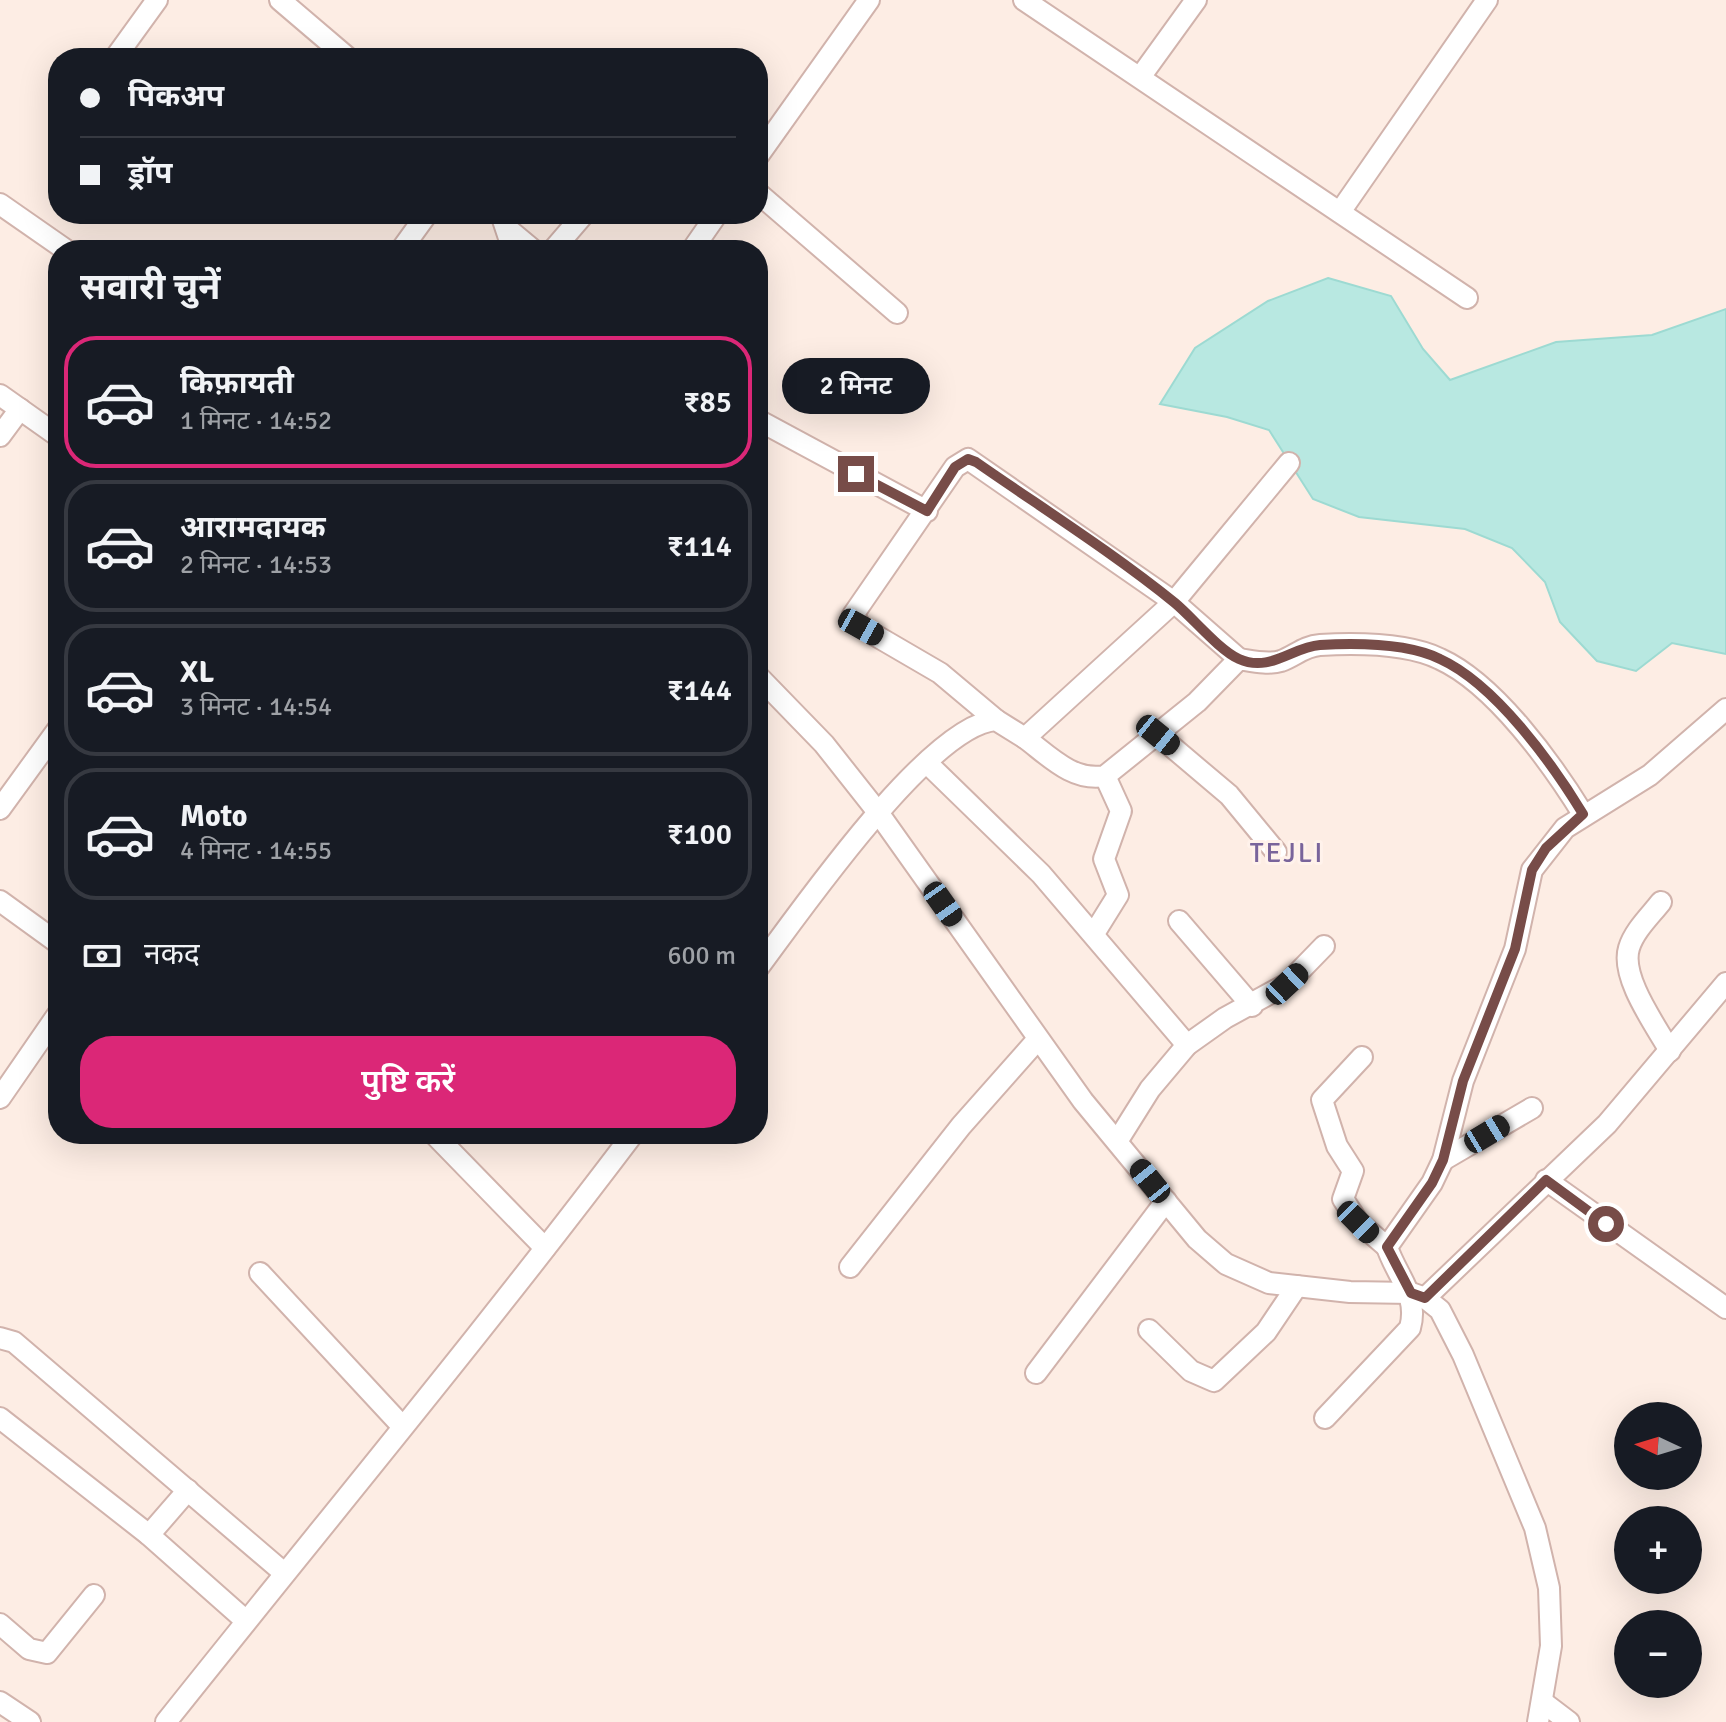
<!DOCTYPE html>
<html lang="hi">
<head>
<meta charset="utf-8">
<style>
	:root { --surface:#171b24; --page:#20242c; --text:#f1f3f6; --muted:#9ea1a6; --line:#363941; --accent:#db2777 }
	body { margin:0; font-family:Signika,"Noto Sans Devanagari",sans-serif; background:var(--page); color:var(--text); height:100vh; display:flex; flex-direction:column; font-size:30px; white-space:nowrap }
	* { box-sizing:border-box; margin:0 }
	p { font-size:26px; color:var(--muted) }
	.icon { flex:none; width:44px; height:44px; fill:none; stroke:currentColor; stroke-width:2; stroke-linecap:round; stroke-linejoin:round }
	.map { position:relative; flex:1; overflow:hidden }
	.panel { position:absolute; left:48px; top:240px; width:720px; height:904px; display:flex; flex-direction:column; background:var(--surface); border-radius:32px; box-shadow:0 8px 32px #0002 }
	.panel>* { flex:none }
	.banner { position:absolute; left:48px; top:48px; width:720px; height:176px; border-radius:32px; box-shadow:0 8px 32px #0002; display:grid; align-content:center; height:176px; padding:0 32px; background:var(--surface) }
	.needle { width:52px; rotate:274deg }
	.buttons { position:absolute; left:1614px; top:1402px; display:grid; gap:16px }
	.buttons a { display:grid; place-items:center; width:88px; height:88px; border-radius:50%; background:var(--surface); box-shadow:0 8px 32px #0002; font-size:40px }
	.end { position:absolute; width:36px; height:36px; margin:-18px; border:10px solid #774c48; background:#fff; box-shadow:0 0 0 4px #fff }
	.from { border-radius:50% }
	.bubble { position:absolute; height:56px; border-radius:28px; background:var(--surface); box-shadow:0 8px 32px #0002; font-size:26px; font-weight:600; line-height:56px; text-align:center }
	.car { position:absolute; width:24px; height:48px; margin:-24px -12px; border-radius:10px; box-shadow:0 0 6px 2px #0007; background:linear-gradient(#222 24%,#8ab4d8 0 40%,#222 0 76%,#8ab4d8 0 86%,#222 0) }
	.banner b { display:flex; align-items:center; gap:28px; height:76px; font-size:30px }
	.banner b+b { border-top:2px solid var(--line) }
	.banner i { width:20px; height:20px; background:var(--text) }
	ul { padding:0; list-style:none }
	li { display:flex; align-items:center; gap:24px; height:132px; margin:0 16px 12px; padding:0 16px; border:4px solid var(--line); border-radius:32px }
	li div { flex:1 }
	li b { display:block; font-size:30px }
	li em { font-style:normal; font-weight:600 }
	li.on { border-color:var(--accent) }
	li>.icon { width:72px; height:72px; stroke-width:1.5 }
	h2 { padding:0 32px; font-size:36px; line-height:96px }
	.pay { display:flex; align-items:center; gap:20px; height:88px; padding:0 32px; font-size:30px }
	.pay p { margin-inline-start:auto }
	.primary-button { display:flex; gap:16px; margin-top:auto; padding:16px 32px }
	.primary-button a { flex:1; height:92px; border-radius:32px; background:var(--accent); color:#fff; font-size:32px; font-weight:600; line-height:92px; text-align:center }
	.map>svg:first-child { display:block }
	.water { fill:#b8e8e1; stroke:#9ddad2; stroke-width:2 }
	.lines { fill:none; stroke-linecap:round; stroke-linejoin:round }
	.minor-casing { stroke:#d1b3ac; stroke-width:24 }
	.minor { stroke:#fff; stroke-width:20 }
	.route { stroke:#774c48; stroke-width:10 }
	.labels { text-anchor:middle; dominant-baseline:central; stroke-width:6; stroke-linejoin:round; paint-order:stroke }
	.quarter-label { font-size:28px; letter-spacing:2px; fill:#79649b; stroke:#fff2eb }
</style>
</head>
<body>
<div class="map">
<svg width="1726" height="1722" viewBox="0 0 1726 1722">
	<rect width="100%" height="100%" fill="#fdede4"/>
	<!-- water -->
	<polygon class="water" points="1328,278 1391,296 1423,349 1450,380 1556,342 1652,335 1726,309 1726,654 1672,643 1636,671 1597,661 1560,622 1545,582 1512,548 1465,529 1359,517 1313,499 1269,430 1227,417 1160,404 1195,348 1268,301"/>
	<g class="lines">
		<defs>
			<g id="minor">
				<polyline points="280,0 348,58"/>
				<polyline points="1024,0 1467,298"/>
				<polyline points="115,58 157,0"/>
				<polyline points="1141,76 1196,0"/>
				<polyline points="758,156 869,0"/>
				<polyline points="758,193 897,313"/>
				<polyline points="0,204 66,250"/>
				<polyline points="1340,212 1487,0"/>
				<polyline points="501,214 513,250"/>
				<polyline points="509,230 533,250"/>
				<polyline points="401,250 427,214"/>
				<polyline points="553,250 584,214"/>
				<polyline points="692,250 717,214"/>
				<polyline points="0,395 58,436"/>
				<polyline points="758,420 927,511"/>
				<polyline points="0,436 20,409"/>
				<polyline points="758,676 824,744 877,811 1083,1101 1197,1239 1226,1264 1269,1283 1350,1292 1411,1293 1425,1298 1440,1310 1463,1355 1535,1528 1549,1588 1551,1646 1538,1722"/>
				<polyline points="996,720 940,673 861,627 853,615 955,467 968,459 1174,602 1239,659"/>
				<polyline points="1158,735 1229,795 1276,852"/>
				<path d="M 1025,738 C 1049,756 1073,782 1105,776 L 1197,702 L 1239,659 C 1252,661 1268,665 1281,661 C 1295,656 1304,646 1320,645 C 1356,643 1407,643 1440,659 C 1495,684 1552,764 1583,814"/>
				<polyline points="928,764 1041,874 1187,1045"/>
				<polyline points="0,809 58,729"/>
				<polyline points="0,901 58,943"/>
				<path d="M 1661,902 C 1650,916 1634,931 1629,948 C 1620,977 1656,1026 1670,1051"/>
				<polyline points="1179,921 1252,1006"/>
				<polyline points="1095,932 1118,895 1104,859 1121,811 1105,776"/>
				<path d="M 758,968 C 800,912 929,725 996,720 L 1025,738 L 1174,602 L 1289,463"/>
				<polyline points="1362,1057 1322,1100 1337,1146 1353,1171 1343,1199 1358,1222 1387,1247"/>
				<polyline points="0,1098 58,1014"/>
				<polyline points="434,1134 545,1248"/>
				<polyline points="1118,1140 1150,1089 1187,1045 1225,1018 1287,984 1324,946"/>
				<polyline points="1443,1160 1532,1108"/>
				<polyline points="1546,1180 1726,1308"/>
				<polyline points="850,1267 961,1126 1038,1039"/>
				<polyline points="260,1273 402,1426"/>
				<polyline points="1425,1298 1607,1124 1726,983"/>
				<polyline points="1149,1330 1191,1371 1214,1381 1266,1332 1297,1286"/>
				<polyline points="0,1338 14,1342 283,1572"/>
				<polyline points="1036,1373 1166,1201"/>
				<polyline points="0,1418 149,1535 245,1620"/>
				<path d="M 1325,1418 L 1410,1328 C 1419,1295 1397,1277 1387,1247 L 1432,1183 L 1443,1160 L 1463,1081 L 1515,949 L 1532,870 L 1565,828 L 1650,775 L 1726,709"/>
				<polyline points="149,1535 188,1490"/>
				<polyline points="0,1624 29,1649 47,1653 94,1595"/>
				<polyline points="0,1702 30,1722"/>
				<polyline points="1544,1703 1569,1722"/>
				<path d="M 166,1722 C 322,1526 482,1334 633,1134"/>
			</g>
		</defs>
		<!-- minor casing -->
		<use href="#minor" class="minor-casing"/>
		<!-- minor -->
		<use href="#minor" class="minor"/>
	</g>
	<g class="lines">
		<!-- route -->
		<path class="route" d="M 856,474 L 927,511 L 955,467 L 968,459 L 976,462 C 1042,508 1112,552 1175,603 C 1193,618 1219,650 1239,659 C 1270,673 1292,647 1320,645 C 1356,643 1407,643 1440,659 C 1495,684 1552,763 1583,814 L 1546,848 L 1532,870 L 1515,949 L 1463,1081 L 1443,1160 L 1432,1183 L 1387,1247 L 1411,1293 L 1425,1298 L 1546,1180 L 1606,1224"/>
	</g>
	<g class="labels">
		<!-- quarter labels -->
		<g class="quarter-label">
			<text x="1287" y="853">TEJLI</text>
		</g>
	</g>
</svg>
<div class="buttons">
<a><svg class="needle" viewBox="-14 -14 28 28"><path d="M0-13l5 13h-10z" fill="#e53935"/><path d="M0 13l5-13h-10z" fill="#9ea1a6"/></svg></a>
<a>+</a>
<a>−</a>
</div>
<i class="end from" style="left:1606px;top:1224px"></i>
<i class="end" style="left:856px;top:474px"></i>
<div class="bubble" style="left:782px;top:358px;width:148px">2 मिनट</div>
<i class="car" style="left:861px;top:627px;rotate:119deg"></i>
<i class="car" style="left:1158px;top:735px;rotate:129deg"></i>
<i class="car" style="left:943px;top:904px;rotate:145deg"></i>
<i class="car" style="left:1287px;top:984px;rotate:47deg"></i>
<i class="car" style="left:1487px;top:1134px;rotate:59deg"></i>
<i class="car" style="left:1150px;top:1181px;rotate:321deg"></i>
<i class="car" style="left:1358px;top:1222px;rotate:135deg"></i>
<div class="banner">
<b><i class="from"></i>पिकअप</b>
<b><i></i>ड्रॉप</b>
</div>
<section class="panel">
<h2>सवारी चुनें</h2>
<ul>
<li class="on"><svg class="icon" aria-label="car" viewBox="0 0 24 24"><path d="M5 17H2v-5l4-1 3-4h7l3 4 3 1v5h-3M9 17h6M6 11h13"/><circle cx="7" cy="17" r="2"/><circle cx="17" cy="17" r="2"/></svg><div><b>किफ़ायती</b><p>1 मिनट · 14:52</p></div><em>₹85</em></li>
<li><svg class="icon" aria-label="car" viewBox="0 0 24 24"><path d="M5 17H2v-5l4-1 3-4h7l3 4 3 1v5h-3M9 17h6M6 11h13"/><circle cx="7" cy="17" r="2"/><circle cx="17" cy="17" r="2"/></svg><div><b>आरामदायक</b><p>2 मिनट · 14:53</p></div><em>₹114</em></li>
<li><svg class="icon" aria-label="car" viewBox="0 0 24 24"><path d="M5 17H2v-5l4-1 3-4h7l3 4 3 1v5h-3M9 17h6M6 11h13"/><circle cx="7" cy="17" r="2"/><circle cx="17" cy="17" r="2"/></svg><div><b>XL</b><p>3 मिनट · 14:54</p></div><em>₹144</em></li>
<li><svg class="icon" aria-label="car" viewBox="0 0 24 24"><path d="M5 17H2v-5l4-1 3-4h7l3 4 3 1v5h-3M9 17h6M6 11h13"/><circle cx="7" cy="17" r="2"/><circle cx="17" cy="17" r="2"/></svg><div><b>Moto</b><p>4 मिनट · 14:55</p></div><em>₹100</em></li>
</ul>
<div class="pay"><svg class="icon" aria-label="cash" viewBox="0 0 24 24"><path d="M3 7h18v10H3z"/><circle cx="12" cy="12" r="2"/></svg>नकद<p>600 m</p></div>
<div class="primary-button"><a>पुष्टि करें</a></div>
</section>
</div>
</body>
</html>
